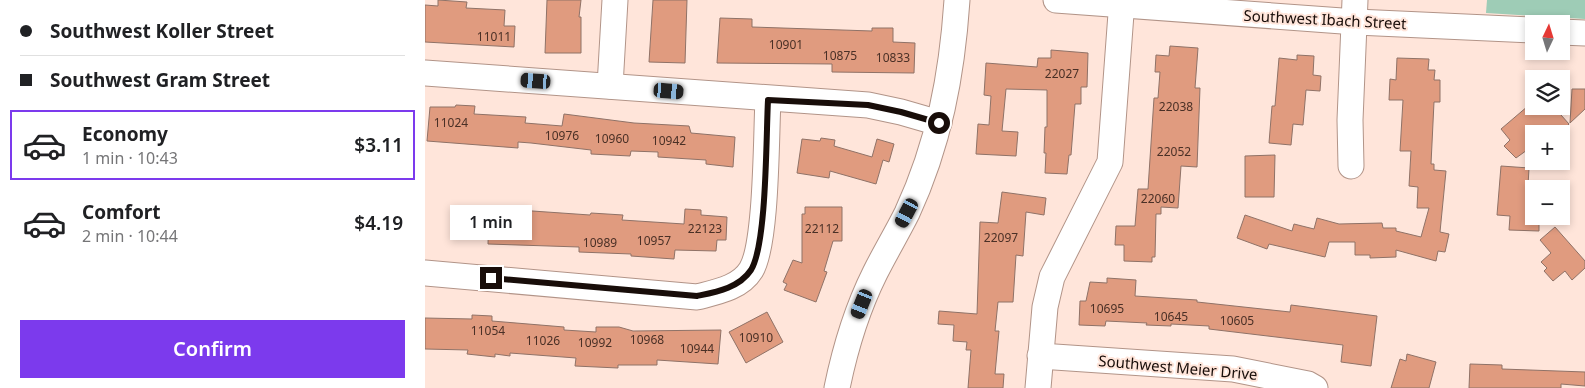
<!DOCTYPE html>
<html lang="en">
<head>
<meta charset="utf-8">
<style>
	:root { --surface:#fff; --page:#f2f2f2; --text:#202124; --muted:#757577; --line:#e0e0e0; --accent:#7c3aed }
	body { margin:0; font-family:"Noto Sans",sans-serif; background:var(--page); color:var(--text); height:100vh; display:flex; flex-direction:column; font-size:19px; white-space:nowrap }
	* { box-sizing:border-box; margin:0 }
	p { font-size:16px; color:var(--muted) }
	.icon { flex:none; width:28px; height:28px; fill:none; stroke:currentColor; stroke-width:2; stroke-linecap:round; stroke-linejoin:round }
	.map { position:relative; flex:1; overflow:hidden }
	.drawer { display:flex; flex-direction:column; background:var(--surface); width:425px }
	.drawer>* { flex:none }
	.banner { display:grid; align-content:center; height:110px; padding:0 20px; background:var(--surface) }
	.needle { width:32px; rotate:4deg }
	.controls { position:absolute; left:1100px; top:15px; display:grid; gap:10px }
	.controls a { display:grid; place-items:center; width:45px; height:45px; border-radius:0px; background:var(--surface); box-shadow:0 2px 8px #0003; font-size:25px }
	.end { position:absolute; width:22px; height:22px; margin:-11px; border:6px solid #180d09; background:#fff; box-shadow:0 0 0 2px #fff }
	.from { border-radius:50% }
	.bubble { position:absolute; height:35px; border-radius:0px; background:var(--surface); box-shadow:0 2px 8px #0003; font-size:16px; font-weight:600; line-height:35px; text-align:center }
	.car { position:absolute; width:15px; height:30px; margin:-15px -8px; border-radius:6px; box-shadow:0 0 4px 1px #0007; background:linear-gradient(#222 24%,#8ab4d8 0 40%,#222 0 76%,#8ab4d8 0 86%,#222 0) }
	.banner b { display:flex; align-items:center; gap:18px; height:48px; font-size:19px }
	.banner b+b { border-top:1px solid var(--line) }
	.banner i { width:12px; height:12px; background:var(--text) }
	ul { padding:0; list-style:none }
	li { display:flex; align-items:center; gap:15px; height:70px; margin:0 10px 8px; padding:0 10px; border:2px solid transparent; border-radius:0px }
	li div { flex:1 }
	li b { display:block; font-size:19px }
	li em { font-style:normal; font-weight:600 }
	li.selected { border-color:var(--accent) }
	li>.icon { width:45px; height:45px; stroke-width:1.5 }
	.cta { display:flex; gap:10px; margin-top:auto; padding:10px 20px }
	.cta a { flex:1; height:58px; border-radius:0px; background:var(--accent); color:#fff; font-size:20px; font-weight:600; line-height:58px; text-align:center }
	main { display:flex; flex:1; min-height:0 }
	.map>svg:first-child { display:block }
	.green { fill:#9eccb6 }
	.building { fill:#e09b7f; stroke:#8f7267 }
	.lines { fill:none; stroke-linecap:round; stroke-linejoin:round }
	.minor-casing { stroke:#b29488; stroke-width:27 }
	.minor { stroke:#fff; stroke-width:25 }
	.route { stroke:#180d09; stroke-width:6 }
	.labels { text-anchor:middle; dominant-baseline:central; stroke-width:4; stroke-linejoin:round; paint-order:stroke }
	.number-label { font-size:12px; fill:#4a3026 }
	.street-label { font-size:15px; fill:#180d09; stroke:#ffe5da }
</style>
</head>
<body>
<main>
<section class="drawer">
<div class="banner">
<b><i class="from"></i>Southwest Koller Street</b>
<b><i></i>Southwest Gram Street</b>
</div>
<ul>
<li class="selected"><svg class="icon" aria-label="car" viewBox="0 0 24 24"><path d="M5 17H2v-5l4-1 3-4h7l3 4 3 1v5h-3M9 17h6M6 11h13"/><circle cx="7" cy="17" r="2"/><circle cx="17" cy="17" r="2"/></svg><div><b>Economy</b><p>1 min · 10:43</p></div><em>$3.11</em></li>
<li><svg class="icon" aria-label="car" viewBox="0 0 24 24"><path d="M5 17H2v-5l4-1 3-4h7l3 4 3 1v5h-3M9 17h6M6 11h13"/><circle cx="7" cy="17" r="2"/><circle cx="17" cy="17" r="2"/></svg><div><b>Comfort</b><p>2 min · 10:44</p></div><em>$4.19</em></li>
</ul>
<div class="cta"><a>Confirm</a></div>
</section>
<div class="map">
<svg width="1160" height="388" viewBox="0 0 1160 388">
	<rect width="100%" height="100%" fill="#ffe5da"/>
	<!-- green -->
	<polygon class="green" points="1062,0 1160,0 1160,19 1061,13"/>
	<!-- building -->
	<g class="building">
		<polygon points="13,0 42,2 41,8 80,10 79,26 90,26 89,47 0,42 0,5 13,6"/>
		<polygon points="122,0 156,0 154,17 156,17 156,53 120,53"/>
		<polygon points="228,0 262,0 260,63 224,62"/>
		<polygon points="295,18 327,19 327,27 447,31 447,28 468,28 468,42 490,43 489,73 407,72 407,64 292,63"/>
		<polygon points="745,46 773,48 770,88 775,88 772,167 756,166 753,208 736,207 736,214 731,214 730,257 727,257 727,262 699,261 699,245 690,245 691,226 710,226 713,189 723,189 729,98 733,98 735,72 730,72 731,55 744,56"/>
		<polygon points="626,50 663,53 662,87 656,87 656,104 650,104 646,155 644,155 642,174 620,173 621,153 619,153 620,127 622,127 622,90 581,89 577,131 593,132 591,156 551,154 553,124 564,125 566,96 559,95 561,63 612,67 613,58 626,58"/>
		<polygon points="872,55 889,56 888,75 896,76 895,91 881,90 878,125 868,124 866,145 844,143 847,106 850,106 854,58 872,60"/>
		<polygon points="972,58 1004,59 1003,70 1010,70 1009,80 1015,80 1015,102 1009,102 1006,164 1009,164 1009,170 1021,171 1015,232 1024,234 1020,252 1013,251 1011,261 971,250 971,257 945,258 945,255 930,255 930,242 904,242 900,257 844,244 842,249 812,238 820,215 867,231 869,224 889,229 892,218 914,224 957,223 958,228 971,228 971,231 996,237 1004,208 992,208 993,187 984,186 986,151 975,151 978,100 964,100 965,79 971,80"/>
		<polygon points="1147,89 1160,89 1160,109 1145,123"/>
		<polygon points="31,105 50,106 49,114 101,117 100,123 137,126 139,114 209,123 264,126 266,133 310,137 308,167 281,164 281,160 233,157 233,152 206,151 205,156 166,154 166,150 106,143 93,142 93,148 2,141 5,107 30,107"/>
		<polygon points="1103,106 1128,106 1144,124 1134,134 1109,134 1109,145 1091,158 1079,146 1085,140 1076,129"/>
		<polygon points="396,138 410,140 409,146 447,157 452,139 469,144 464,162 458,160 451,184 405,171 404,178 372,173 377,139 395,141"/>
		<polygon points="850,155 849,197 820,197 820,156"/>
		<polygon points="1076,166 1104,168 1103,186 1109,186 1109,216 1114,216 1114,231 1084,230 1085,216 1072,215"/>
		<polygon points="577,192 621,198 619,215 601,212 598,256 591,255 588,302 573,302 570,331 574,331 570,374 579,374 578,388 543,388 546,350 541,350 542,342 528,341 529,325 513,324 514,311 552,314 555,222 573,223"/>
		<polygon points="380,207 417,207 417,241 408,241 399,271 402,272 391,302 359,290 362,284 358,282 368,260 377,263 377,214 380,214"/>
		<polygon points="64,208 165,215 166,213 198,215 197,220 259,224 260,209 276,210 276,215 302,217 301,240 292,240 291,251 250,250 249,259 206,256 206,254 154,252 154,247 63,244"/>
		<polygon points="1130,227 1160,261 1160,268 1147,280 1140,271 1128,281 1119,271 1122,268 1116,262 1126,253 1115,240"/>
		<polygon points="682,278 711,280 710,296 772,300 772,302 865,312 866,305 952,316 946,366 916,362 918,345 784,329 784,326 746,324 746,326 721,325 722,323 681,321 680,326 654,325 655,301 661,301 665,282 682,283"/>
		<polygon points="342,312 358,342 321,363 304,332"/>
		<polygon points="47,315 67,316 67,321 139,327 139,330 171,332 171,327 194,327 208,331 296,330 293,364 232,360 232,365 193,365 193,368 150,366 151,358 85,353 85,356 70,354 70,357 42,354 43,350 0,349 0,318 47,319"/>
		<polygon points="982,354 1011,362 1004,388 966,388 975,359 981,361"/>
		<polygon points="1045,364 1077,365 1077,369 1160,372 1160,386 1136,384 1136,388 1044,388"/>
	</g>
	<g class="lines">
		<defs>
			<g id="minor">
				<polyline points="631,0 931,22 1109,30"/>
				<polyline points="1136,32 1160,33"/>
				<polyline points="0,73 443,105 476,112 514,123"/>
				<polyline points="185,86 190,0"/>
				<polyline points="926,166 925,120 930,0"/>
				<path d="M 0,273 L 272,297 C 291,292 315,288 326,270 C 342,244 341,135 343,100"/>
				<polyline points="615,356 808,369 883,384 890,388"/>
				<path d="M 412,388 C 420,349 432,309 450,273 C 460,253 472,233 482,213 C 514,144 527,75 532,0"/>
				<polyline points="613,388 620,307 627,277 685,162 697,0"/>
			</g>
		</defs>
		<!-- minor casing -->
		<use href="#minor" class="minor-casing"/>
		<!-- minor -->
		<use href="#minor" class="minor"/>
	</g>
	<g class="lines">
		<!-- route -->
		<path class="route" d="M 66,278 L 272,296 C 291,292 314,288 326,270 C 342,244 341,136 343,100 L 443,105 L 476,112 L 514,123"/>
	</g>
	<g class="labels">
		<!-- number labels -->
		<g class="number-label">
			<text x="69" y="36">11011</text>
			<text x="361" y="44">10901</text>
			<text x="415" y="55">10875</text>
			<text x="468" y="57">10833</text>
			<text x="637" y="73">22027</text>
			<text x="751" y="106">22038</text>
			<text x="26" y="122">11024</text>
			<text x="137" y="135">10976</text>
			<text x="187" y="138">10960</text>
			<text x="244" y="140">10942</text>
			<text x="749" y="151">22052</text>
			<text x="733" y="198">22060</text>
			<text x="280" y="228">22123</text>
			<text x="397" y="228">22112</text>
			<text x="576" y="237">22097</text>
			<text x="229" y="240">10957</text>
			<text x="175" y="242">10989</text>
			<text x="682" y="308">10695</text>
			<text x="746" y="316">10645</text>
			<text x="812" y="320">10605</text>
			<text x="63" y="330">11054</text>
			<text x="331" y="337">10910</text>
			<text x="222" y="339">10968</text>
			<text x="118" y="340">11026</text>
			<text x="170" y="342">10992</text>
			<text x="272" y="348">10944</text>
		</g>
		<!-- street labels -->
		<g class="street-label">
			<text transform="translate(900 19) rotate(3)">Southwest Ibach Street</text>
			<text transform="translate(753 367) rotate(5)">Southwest Meier Drive</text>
		</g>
	</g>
</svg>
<div class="controls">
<a><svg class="needle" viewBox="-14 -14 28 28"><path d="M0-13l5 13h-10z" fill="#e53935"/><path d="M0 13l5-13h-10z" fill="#757577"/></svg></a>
<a><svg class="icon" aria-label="layers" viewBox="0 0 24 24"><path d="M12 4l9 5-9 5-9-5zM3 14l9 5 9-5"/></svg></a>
<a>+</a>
<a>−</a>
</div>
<i class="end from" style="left:514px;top:123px"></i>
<i class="end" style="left:66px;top:278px"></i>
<div class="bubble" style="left:25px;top:205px;width:82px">1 min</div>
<i class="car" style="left:111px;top:81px;rotate:274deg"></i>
<i class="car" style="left:244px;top:91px;rotate:95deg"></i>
<i class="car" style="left:482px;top:213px;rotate:208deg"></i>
<i class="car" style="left:437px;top:304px;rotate:202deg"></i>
</div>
</main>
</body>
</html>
